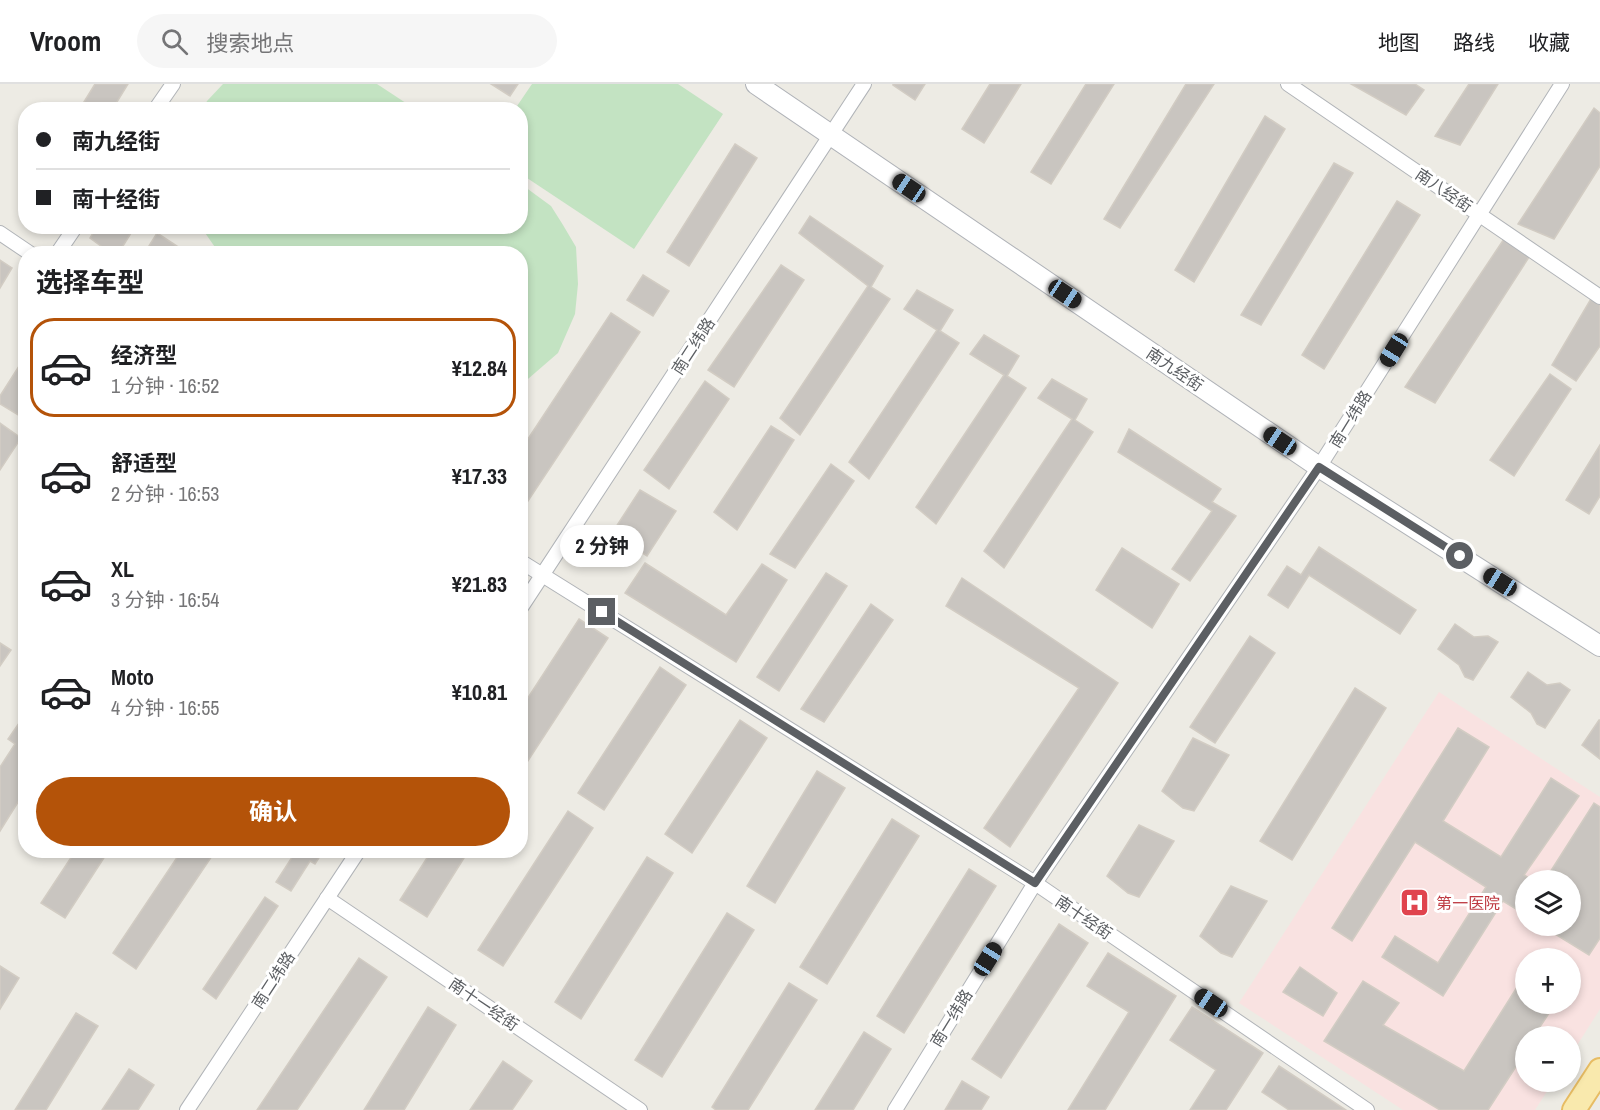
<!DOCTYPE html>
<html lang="zh">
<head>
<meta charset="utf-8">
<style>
	:root { --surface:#fff; --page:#f6f6f6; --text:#202124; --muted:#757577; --line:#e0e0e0; --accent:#b45309 }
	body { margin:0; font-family:"Archivo Narrow","Noto Sans SC",sans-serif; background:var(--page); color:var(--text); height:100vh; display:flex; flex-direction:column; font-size:22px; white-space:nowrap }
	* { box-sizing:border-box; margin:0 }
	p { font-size:20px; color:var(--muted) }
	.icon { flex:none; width:33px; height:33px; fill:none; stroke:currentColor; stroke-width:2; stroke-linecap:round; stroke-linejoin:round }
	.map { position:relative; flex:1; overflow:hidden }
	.drawer { position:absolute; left:18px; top:162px; width:510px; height:612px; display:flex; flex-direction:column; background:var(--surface); border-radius:24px; box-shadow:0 3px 9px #0003 }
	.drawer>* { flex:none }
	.hud { position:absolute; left:18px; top:18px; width:510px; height:132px; border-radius:24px; box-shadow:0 3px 9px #0003; display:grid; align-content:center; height:132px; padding:0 18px; background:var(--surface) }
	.fabs { position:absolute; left:1515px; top:786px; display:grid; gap:12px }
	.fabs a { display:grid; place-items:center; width:66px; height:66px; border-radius:50%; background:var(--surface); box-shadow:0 3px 9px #0003; font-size:30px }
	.end { position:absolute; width:27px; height:27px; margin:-14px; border:8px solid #5c5f63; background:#fff; box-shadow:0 0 0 3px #fff }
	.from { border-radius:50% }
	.bubble { position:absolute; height:42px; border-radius:21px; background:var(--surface); box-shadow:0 3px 9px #0003; font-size:20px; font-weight:700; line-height:42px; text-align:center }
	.car { position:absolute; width:18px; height:36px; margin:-18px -9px; border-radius:8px; box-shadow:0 0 4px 2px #0007; background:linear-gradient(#222 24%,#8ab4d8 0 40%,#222 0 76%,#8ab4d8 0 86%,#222 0) }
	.hud b { display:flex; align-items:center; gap:21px; height:57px; font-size:22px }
	.hud b+b { border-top:2px solid var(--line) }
	.hud i { width:15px; height:15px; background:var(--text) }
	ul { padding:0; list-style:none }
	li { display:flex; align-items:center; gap:18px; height:99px; margin:0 12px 9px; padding:0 6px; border:3px solid transparent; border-radius:24px }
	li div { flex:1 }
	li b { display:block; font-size:22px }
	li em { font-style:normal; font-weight:700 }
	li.on { border-color:var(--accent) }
	li>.icon { width:54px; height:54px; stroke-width:1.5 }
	h2 { padding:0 18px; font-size:27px; line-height:72px }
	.cta { display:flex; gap:12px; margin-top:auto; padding:12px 18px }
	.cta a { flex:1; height:69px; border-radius:36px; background:var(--accent); color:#fff; font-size:24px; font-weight:700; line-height:69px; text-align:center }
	header { display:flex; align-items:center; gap:36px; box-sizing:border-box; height:84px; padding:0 30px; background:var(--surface); border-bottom:2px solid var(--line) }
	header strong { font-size:28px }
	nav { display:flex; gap:33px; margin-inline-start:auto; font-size:21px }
	.search { width:420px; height:54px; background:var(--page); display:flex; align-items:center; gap:15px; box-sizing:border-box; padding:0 21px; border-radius:33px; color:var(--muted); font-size:22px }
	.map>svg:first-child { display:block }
	.medical { fill:#f9e2e1; fill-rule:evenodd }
	.green { fill:#c3e3c2 }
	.building { fill:#c9c5c0; stroke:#d2ccc3; stroke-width:1.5 }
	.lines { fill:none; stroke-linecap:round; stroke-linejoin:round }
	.minor-casing { stroke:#b1b4b8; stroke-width:16 }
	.secondary-casing { stroke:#b0b3b8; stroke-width:22 }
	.primary-casing { stroke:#e7bc63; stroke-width:26 }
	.minor { stroke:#fff; stroke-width:14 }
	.secondary { stroke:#fff; stroke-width:20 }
	.primary { stroke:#f9e9ad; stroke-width:22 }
	.route { stroke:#5c5f63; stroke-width:8 }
	.labels { text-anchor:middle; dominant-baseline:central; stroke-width:6; stroke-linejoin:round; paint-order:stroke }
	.street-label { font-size:16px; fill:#5c5f63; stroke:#fff }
	.health-label { font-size:16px; fill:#be3a42; stroke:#fff; text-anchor:start }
</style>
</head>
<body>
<header>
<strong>Vroom</strong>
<div class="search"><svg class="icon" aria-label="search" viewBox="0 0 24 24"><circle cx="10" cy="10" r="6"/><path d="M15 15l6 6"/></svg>搜索地点</div>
<nav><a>地图</a><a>路线</a><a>收藏</a></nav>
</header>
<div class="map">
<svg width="1600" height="1026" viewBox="0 0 1600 1026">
	<rect width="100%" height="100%" fill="#edebe4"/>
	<!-- medical -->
	<path class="medical" d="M 1439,608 L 1600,713 L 1600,925 L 1571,971 L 1570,952 L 1526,952 L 1526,998 L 1553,998 L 1535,1026 L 1403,1026 L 1239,919 ZM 1526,796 L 1570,796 L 1570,842 L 1526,842 ZM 1526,874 L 1570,874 L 1570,920 L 1526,920 Z"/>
	<!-- green -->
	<g class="green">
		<polygon points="223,0 377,0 415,25 203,25 207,17"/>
		<polygon points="532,0 678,0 723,30 634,165 521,90 520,26 515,25"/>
		<polygon points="521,100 551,122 563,141 576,163 578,200 575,230 558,269 521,301 520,170 219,169 201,143 520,142"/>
	</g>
	<!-- building -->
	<g class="building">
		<polygon points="95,0 128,0 112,26 79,26"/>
		<polygon points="491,0 518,0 510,12"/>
		<polygon points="893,0 925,0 915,16 893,1"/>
		<polygon points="990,0 1021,0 984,59 962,45"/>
		<polygon points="1086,0 1114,0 1051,100 1031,88"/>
		<polygon points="1186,0 1214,0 1120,144 1104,135"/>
		<polygon points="1351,0 1415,0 1424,6 1406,31"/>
		<polygon points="1469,0 1498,0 1460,61 1435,52"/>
		<polygon points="1594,24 1600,29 1600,82 1554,155 1518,140"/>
		<polygon points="1265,32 1285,45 1194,198 1175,186"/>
		<polygon points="735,60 757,74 689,182 667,168"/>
		<polygon points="1334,79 1353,89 1261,241 1241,231"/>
		<polygon points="1397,117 1420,131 1324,285 1302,271"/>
		<polygon points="810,132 883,182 871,203 890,215 800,351 780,334 868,202 799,149"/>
		<polygon points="97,142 128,142 133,146 118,170 112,170 90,154"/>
		<polygon points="157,149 189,170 144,170"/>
		<polygon points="1508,149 1531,170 1435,319 1405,303"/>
		<polygon points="0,176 12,184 0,204"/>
		<polygon points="781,181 804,196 734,303 708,286"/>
		<polygon points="643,191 669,207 653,232 627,216"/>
		<polygon points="917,206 953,226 940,247 959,259 869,395 849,378 937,246 904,225"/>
		<polygon points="1592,213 1600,219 1600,262 1576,297 1552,281"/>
		<polygon points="611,229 640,248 520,429 520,367"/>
		<polygon points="984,251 1019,272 1007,292 1026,304 936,440 916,423 1004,291 970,270"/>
		<polygon points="26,271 26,324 20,332 0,320 0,312"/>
		<polygon points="1550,290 1571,305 1514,392 1490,376"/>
		<polygon points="1052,295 1087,315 1075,336 1093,348 1004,484 984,467 1072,335 1038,314"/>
		<polygon points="705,297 729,315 669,405 644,386"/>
		<polygon points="0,339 21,354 0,386"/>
		<polygon points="771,342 794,356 737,446 714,428"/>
		<polygon points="1129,345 1221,405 1212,418 1236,432 1190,497 1172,485 1212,427 1118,368"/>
		<polygon points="1600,361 1600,412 1589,430 1566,416"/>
		<polygon points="831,380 854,397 795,484 770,470"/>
		<polygon points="640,406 676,427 647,472 612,449"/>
		<polygon points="1319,463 1416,526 1400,550 1309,491 1288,524 1268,511 1287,482 1301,491"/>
		<polygon points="1122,464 1179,500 1152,544 1096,506"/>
		<polygon points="645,479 726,531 762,480 787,496 736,578 625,509"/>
		<polygon points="826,489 847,502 779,607 757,593"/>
		<polygon points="962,494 1118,599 1010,763 984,744 1079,604 946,522"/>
		<polygon points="871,520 893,536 824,638 801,625"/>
		<polygon points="579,535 608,554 520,689 520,626"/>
		<polygon points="1455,540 1474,553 1488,552 1498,558 1473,596 1465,593 1459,581 1438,565"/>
		<polygon points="1250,552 1275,569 1215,659 1190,643"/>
		<polygon points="0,559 11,566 0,582"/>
		<polygon points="660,583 686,601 604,726 578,709"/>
		<polygon points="1528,588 1547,601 1560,599 1570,606 1545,644 1537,640 1531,629 1511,613"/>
		<polygon points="1355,604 1386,624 1292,776 1260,757"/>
		<polygon points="26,629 26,700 21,706 25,707 0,747 0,683 15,660 8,655"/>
		<polygon points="740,636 767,654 692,769 665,750"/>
		<polygon points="1599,636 1600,636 1600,675 1582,661"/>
		<polygon points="1458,644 1489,663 1443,737 1501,773 1551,694 1579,712 1524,791 1532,796 1526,796 1526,831 1503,817 1443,912 1382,873 1395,852 1438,879 1486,803 1415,758 1352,857 1332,844"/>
		<polygon points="1193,654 1229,671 1194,727 1183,724 1162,707"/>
		<polygon points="817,687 845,704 775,819 747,802"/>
		<polygon points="1594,719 1600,723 1600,854 1589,871 1542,842 1570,842 1570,796 1545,796"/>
		<polygon points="568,727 593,744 503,882 478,866"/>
		<polygon points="892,735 919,752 827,900 800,883"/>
		<polygon points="1139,741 1174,757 1139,813 1128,809 1107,792"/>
		<polygon points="76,766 109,766 65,834 41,819"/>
		<polygon points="182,766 216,766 136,885 113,869"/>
		<polygon points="307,766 324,766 315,780 310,777 291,807 276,798 296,767 304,772"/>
		<polygon points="432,766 469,766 427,833 400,816"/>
		<polygon points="647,773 673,789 581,935 555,918"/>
		<polygon points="969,785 996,802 904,949 877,932"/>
		<polygon points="1231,802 1267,817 1232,873 1221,869 1200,852"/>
		<polygon points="265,813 278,822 216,915 203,905"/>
		<polygon points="727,829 754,846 662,993 635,976"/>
		<polygon points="1059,840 1088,859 1001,994 972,975"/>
		<polygon points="1540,866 1554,874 1535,874"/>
		<polygon points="1108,869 1176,912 1105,1026 1068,1026 1129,928 1087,902"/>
		<polygon points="359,874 387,893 297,1026 257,1026"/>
		<polygon points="0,882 19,894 0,925"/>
		<polygon points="1300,883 1337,909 1323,932 1283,908"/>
		<polygon points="1526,889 1526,920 1555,920 1534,952 1526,952 1526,967 1488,1026 1440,1026 1324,957 1363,897 1399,919 1383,941 1464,987"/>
		<polygon points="789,899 817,916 748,1026 716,1026 712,1023"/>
		<polygon points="428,923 456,941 404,1026 364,1026"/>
		<polygon points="1192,923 1263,969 1226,1026 1190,1026 1216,986 1170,956"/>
		<polygon points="76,929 98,942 46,1026 15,1026"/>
		<polygon points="864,948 891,965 853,1026 815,1026"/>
		<polygon points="503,977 532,997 512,1026 470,1026"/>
		<polygon points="1279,982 1346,1026 1289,1026 1262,1008"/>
		<polygon points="129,985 154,1001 138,1026 102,1026"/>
		<polygon points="962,997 989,1013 981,1026 945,1026"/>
	</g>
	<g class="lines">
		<defs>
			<g id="minor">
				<polyline points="1288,0 1600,213"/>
				<polyline points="155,26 173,0"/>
				<polyline points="0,149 31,170"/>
				<polyline points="57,170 76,142"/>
				<polyline points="520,477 1035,799 1367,1026"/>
				<polyline points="520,525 864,0"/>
				<polyline points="327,814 640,1026"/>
				<polyline points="187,1026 359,766"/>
				<polyline points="895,1026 1035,799 1319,383 1562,0"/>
			</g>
			<polyline id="secondary" points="756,0 1319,383 1600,562"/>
			<polyline id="primary" points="1574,1026 1600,986"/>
		</defs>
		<!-- minor casing -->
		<use href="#minor" class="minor-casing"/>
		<!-- secondary casing -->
		<use href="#secondary" class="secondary-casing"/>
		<!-- primary casing -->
		<use href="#primary" class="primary-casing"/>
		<!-- minor -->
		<use href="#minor" class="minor"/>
		<!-- secondary -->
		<use href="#secondary" class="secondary"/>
		<!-- primary -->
		<use href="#primary" class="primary"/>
	</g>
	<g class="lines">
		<!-- route -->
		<polyline class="route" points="602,528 1035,799 1319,383 1460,472"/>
	</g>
	<!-- icons -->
	<defs>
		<symbol id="hospital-square" viewBox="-11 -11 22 22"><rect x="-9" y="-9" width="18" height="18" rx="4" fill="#e0444e" stroke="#fff"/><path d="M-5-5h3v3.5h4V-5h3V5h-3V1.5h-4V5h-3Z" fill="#fff"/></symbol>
	</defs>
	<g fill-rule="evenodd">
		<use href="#hospital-square" x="1398" y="802" width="33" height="33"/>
	</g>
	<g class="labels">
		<!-- street labels -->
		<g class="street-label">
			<text transform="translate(1444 106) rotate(34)">南八经街</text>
			<text transform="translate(693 262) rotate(-57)">南二纬路</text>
			<text transform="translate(1175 285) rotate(34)">南九经街</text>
			<text transform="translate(1350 335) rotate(-58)">南一纬路</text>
			<text transform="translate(1084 833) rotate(34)">南十经街</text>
			<text transform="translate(273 896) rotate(-57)">南二纬路</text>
			<text transform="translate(484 920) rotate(34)">南十一经街</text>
			<text transform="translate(951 934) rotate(-58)">南一纬路</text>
		</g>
		<!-- health labels -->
		<g class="health-label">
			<text x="1436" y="819">第一医院</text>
		</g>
	</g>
</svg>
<div class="fabs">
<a><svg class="icon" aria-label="layers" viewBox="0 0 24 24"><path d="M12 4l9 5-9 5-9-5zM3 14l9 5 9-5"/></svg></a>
<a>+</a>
<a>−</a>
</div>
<i class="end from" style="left:1460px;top:472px"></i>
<i class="end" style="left:602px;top:528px"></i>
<div class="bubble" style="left:560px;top:441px;width:84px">2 分钟</div>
<i class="car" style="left:909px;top:104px;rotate:304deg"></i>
<i class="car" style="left:1065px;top:210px;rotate:124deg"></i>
<i class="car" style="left:1394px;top:266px;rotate:212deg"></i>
<i class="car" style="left:1280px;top:357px;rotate:304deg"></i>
<i class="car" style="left:1500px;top:498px;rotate:302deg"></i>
<i class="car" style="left:988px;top:875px;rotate:32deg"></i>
<i class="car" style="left:1211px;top:919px;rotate:304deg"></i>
<div class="hud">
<b><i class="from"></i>南九经街</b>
<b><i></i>南十经街</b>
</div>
<section class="drawer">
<h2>选择车型</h2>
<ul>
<li class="on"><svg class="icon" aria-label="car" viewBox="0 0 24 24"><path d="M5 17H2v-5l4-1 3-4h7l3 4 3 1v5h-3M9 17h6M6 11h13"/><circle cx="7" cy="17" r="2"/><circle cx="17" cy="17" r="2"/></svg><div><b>经济型</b><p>1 分钟 · 16:52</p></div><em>¥12.84</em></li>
<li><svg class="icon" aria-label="car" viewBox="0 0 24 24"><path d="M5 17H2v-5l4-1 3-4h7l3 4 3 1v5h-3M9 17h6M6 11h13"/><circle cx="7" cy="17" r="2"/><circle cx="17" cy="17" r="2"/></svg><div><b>舒适型</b><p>2 分钟 · 16:53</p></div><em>¥17.33</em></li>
<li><svg class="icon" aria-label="car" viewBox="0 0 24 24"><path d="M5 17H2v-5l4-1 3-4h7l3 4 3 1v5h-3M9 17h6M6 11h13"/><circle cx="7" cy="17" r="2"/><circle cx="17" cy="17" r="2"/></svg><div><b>XL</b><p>3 分钟 · 16:54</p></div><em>¥21.83</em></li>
<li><svg class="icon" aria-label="car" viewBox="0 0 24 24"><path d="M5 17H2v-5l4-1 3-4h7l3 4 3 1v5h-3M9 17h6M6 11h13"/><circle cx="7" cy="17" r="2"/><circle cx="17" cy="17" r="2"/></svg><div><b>Moto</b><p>4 分钟 · 16:55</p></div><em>¥10.81</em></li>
</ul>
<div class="cta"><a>确认</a></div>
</section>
</div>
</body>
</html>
